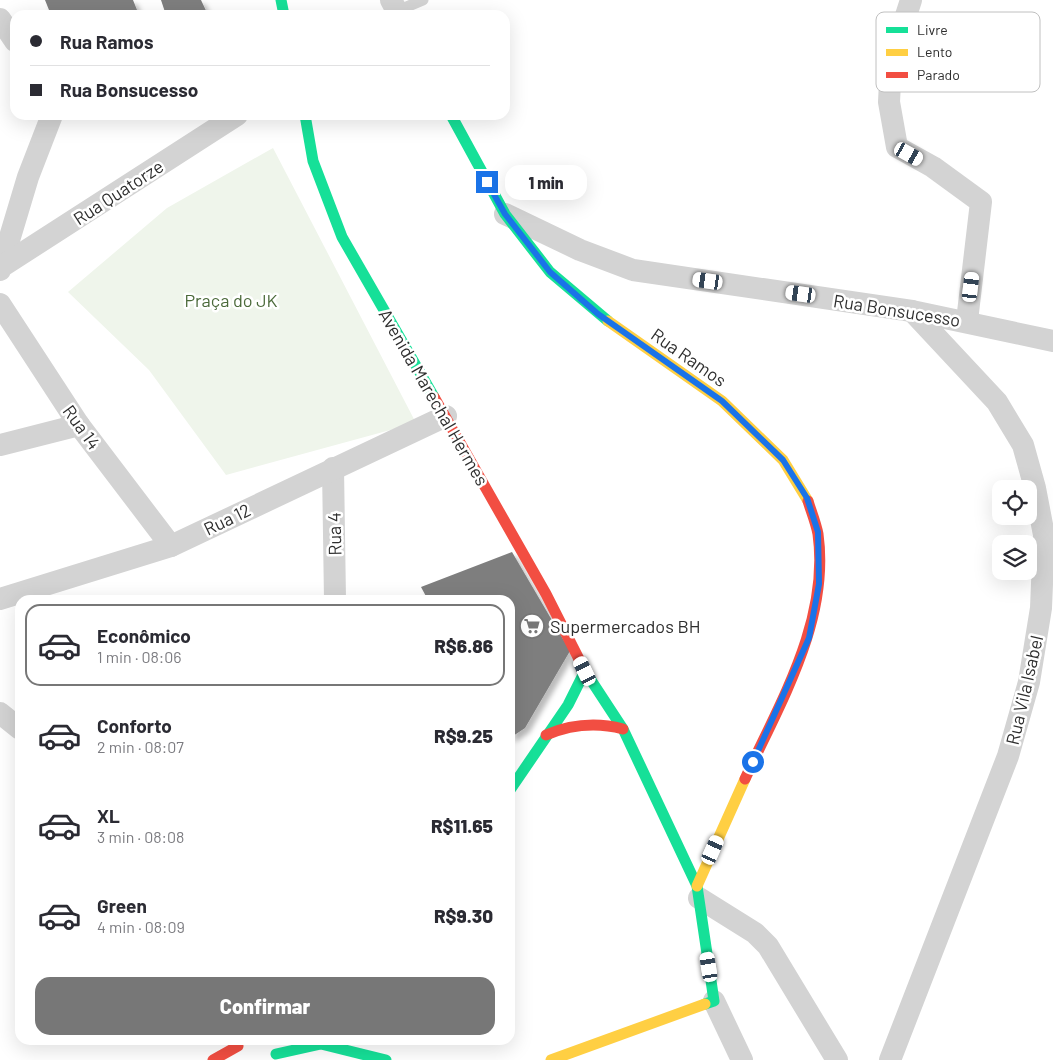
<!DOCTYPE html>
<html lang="pt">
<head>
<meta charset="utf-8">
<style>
	:root { --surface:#fff; --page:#f2f2f3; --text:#2b2b33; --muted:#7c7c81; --line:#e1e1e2; --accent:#777 }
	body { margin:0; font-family:Barlow,sans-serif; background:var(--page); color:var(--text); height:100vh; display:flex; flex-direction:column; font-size:19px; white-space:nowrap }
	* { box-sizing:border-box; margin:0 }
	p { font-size:16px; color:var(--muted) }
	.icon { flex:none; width:28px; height:28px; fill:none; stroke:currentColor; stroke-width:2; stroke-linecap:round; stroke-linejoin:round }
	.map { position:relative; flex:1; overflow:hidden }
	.sheet { position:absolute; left:15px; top:595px; width:500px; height:450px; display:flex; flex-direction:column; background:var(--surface); border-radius:15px; box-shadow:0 5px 20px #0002 }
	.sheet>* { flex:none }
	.guide { position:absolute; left:10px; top:10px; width:500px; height:110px; border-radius:15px; box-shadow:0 5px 20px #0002; display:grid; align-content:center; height:110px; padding:0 20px; background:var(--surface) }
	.tools { position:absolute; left:992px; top:480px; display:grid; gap:10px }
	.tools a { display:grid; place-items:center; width:45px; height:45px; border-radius:10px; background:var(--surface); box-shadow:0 5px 20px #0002; font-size:25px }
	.end { position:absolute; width:22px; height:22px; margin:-11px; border:6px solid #1a73e8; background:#fff; box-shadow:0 0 0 2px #fff }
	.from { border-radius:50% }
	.bubble { position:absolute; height:35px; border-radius:15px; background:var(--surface); box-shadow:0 5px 20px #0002; font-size:16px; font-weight:800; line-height:35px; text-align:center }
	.car { position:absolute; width:15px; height:30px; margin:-15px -8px; border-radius:6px; box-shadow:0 0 4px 1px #0007; background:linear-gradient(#fff 24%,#345 0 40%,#fff 0 76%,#345 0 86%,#fff 0) }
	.guide b { display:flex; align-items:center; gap:18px; height:48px; font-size:19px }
	.guide b+b { border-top:1px solid var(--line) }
	.guide i { width:12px; height:12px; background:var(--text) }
	ul { padding:9px 0 0; list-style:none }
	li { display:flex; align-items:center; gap:15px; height:82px; margin:0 10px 8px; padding:0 10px; border:2px solid transparent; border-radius:15px }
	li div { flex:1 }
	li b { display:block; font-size:19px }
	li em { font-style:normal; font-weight:800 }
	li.current { border-color:var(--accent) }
	li>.icon { width:45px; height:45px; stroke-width:1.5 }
	.button { display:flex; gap:10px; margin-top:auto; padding:10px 20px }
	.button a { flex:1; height:58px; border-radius:15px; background:var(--accent); color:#fff; font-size:20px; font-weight:800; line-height:58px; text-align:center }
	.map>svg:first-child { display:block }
	.green { fill:#eff5eb }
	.building { fill:#7e7e7e; filter:url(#shadow) }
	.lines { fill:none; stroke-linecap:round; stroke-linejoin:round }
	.lane { stroke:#d3d3d3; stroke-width:11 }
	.street { stroke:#d3d3d3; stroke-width:22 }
	.fast { stroke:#16e098; stroke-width:11 }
	.slow { stroke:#ffcf43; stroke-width:11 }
	.jam { stroke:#f24e42; stroke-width:11 }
	.route { stroke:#1a73e8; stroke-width:6 }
	.labels { text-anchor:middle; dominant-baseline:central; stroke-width:5; stroke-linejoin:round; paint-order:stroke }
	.street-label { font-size:18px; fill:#2e2e2e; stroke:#fff }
	.park-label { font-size:18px; fill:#4b6a3a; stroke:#fff }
	.poi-label { font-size:18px; fill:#2e2e2e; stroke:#fff; text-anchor:start }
	.key { fill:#fff; stroke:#c0c0c0; stroke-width:1 }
	.key-label { font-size:14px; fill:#2e2e2e }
</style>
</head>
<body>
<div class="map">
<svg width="1053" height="1060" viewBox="0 0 1053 1060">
	<defs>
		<filter id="shadow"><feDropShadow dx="4.5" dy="4.5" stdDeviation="2.5" flood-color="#0004"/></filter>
	</defs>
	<rect width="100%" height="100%" fill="#fff"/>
	<!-- green -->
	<polygon class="green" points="273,148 416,423 226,475 149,370 68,292 167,208"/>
	<!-- building -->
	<g class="building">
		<polygon points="45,0 133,0 139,15 51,15"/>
		<polygon points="161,0 201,0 208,15 166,15"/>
		<polygon points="512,552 570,651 525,728 510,738 510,600 428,600 421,587"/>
	</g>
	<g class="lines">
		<!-- lane -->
		<polyline class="lane" points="397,11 423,0"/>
		<!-- street -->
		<g class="street">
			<polyline points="391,0 399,15"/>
			<polyline points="911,0 891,62 889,102 897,147 933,167 981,202 967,321"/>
			<polyline points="0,19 15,41"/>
			<polyline points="505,214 580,250 633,270 912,311 1053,341"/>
			<polyline points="1,267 28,177 52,115"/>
			<polyline points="0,270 1,267 237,115"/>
			<polyline points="0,304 79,425 171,546"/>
			<polyline points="0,445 79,425"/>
			<polyline points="333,468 335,600"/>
			<polyline points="0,599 171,546 446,416"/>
			<polyline points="0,713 20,729"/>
			<polyline points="699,898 755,933 768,946 837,1060"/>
			<polyline points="714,1001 742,1060"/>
			<polyline points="890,1060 1008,756 1029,682 1041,608 1044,535 1035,488 1023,445 997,402 912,311"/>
		</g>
		<!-- fast -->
		<g class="fast">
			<polyline points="281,0 284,15"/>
			<polyline points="305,115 313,161 342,237 434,397"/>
			<polyline points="451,115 505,214 550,272 608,321"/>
			<polyline points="585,671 623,729 697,886 714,1001 705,1004"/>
			<polyline points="510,790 568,705 585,671"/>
			<polyline points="276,1054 321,1044 386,1060"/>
		</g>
		<!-- slow -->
		<g class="slow">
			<polyline points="608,321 722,401 783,460 808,501"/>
			<polyline points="697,886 745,779"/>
			<polyline points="551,1060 705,1004"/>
		</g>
		<!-- jam -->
		<g class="jam">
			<polyline points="434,397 546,594 585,671"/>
			<path d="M 546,735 C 572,724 596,722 623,729"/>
			<path d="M 745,779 C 780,702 830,621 818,534 C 816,523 811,511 808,501"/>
			<polyline points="213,1060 238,1046"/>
		</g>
	</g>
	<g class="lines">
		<!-- route -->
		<polyline class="route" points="487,182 505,214 550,272 598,314 722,401 783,460 807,498 818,532 819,584 809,638 753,762"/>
	</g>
	<!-- icons -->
	<defs>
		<symbol id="supermarket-ring" viewBox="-11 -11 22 22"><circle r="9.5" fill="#fff" stroke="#777" stroke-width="1.5"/><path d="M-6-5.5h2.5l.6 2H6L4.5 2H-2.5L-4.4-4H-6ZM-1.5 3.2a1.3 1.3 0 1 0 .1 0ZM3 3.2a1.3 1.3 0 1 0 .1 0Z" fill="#777"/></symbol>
	</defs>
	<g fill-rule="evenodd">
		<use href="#supermarket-ring" x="518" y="612" width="28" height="28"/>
	</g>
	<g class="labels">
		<!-- street labels -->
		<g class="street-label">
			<text transform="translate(118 192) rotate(-33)">Rua Quatorze</text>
			<text transform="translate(897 310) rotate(9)">Rua Bonsucesso</text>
			<text transform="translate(689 357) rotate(35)">Rua Ramos</text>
			<text transform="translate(434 397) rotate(60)">Avenida Marechal Hermes</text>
			<text transform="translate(82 427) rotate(54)">Rua 14</text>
			<text transform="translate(227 519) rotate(-26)">Rua 12</text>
			<text transform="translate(334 534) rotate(-91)">Rua 4</text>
			<text transform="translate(1024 690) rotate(-77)">Rua Vila Isabel</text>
		</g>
		<!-- park labels -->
		<g class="park-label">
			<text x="231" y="300">Praça do JK</text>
		</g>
		<!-- poi labels -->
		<g class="poi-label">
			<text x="550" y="626">Supermercados BH</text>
		</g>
	</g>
	<!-- legend -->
	<rect x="876" y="12" width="164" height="80" rx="8" class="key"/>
	<rect x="886" y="27" width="22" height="6" fill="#16e098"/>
	<rect x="886" y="49" width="22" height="7" fill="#ffcf43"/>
	<rect x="886" y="72" width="22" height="6" fill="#f24e42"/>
	<g class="key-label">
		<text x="917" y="35">Livre</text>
		<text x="917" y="57">Lento</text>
		<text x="917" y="80">Parado</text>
	</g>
</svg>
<div class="tools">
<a><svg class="icon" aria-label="locate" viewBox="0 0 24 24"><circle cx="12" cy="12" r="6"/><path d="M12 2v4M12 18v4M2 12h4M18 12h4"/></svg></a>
<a><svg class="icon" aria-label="layers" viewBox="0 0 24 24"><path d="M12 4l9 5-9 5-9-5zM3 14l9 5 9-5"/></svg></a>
</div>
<i class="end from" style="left:753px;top:762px"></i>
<i class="end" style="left:487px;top:182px"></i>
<div class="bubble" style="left:505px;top:165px;width:82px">1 min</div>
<i class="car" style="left:909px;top:154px;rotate:119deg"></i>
<i class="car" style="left:708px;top:281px;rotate:278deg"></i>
<i class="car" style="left:971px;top:287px;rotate:7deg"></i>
<i class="car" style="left:801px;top:294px;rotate:278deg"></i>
<i class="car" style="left:585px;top:671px;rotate:334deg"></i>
<i class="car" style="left:713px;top:850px;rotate:24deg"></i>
<i class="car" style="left:709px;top:967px;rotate:351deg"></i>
<div class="guide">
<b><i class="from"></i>Rua Ramos</b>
<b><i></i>Rua Bonsucesso</b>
</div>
<section class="sheet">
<ul>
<li class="current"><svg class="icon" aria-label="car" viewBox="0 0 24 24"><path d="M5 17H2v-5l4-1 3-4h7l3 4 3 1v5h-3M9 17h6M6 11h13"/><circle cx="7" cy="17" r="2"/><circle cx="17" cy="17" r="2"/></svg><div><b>Econômico</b><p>1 min · 08:06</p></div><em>R$6.86</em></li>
<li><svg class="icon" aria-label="car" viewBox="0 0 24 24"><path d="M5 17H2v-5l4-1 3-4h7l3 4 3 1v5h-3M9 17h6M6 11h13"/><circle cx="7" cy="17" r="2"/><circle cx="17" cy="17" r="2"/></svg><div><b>Conforto</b><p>2 min · 08:07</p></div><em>R$9.25</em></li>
<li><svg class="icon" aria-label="car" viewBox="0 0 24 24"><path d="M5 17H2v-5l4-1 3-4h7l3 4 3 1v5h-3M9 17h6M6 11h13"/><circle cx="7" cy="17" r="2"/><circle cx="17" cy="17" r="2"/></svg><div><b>XL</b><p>3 min · 08:08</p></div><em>R$11.65</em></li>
<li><svg class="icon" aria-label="car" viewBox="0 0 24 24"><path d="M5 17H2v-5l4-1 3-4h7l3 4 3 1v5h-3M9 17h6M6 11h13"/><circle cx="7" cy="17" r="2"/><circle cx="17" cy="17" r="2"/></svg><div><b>Green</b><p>4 min · 08:09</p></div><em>R$9.30</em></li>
</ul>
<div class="button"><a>Confirmar</a></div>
</section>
</div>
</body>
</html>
